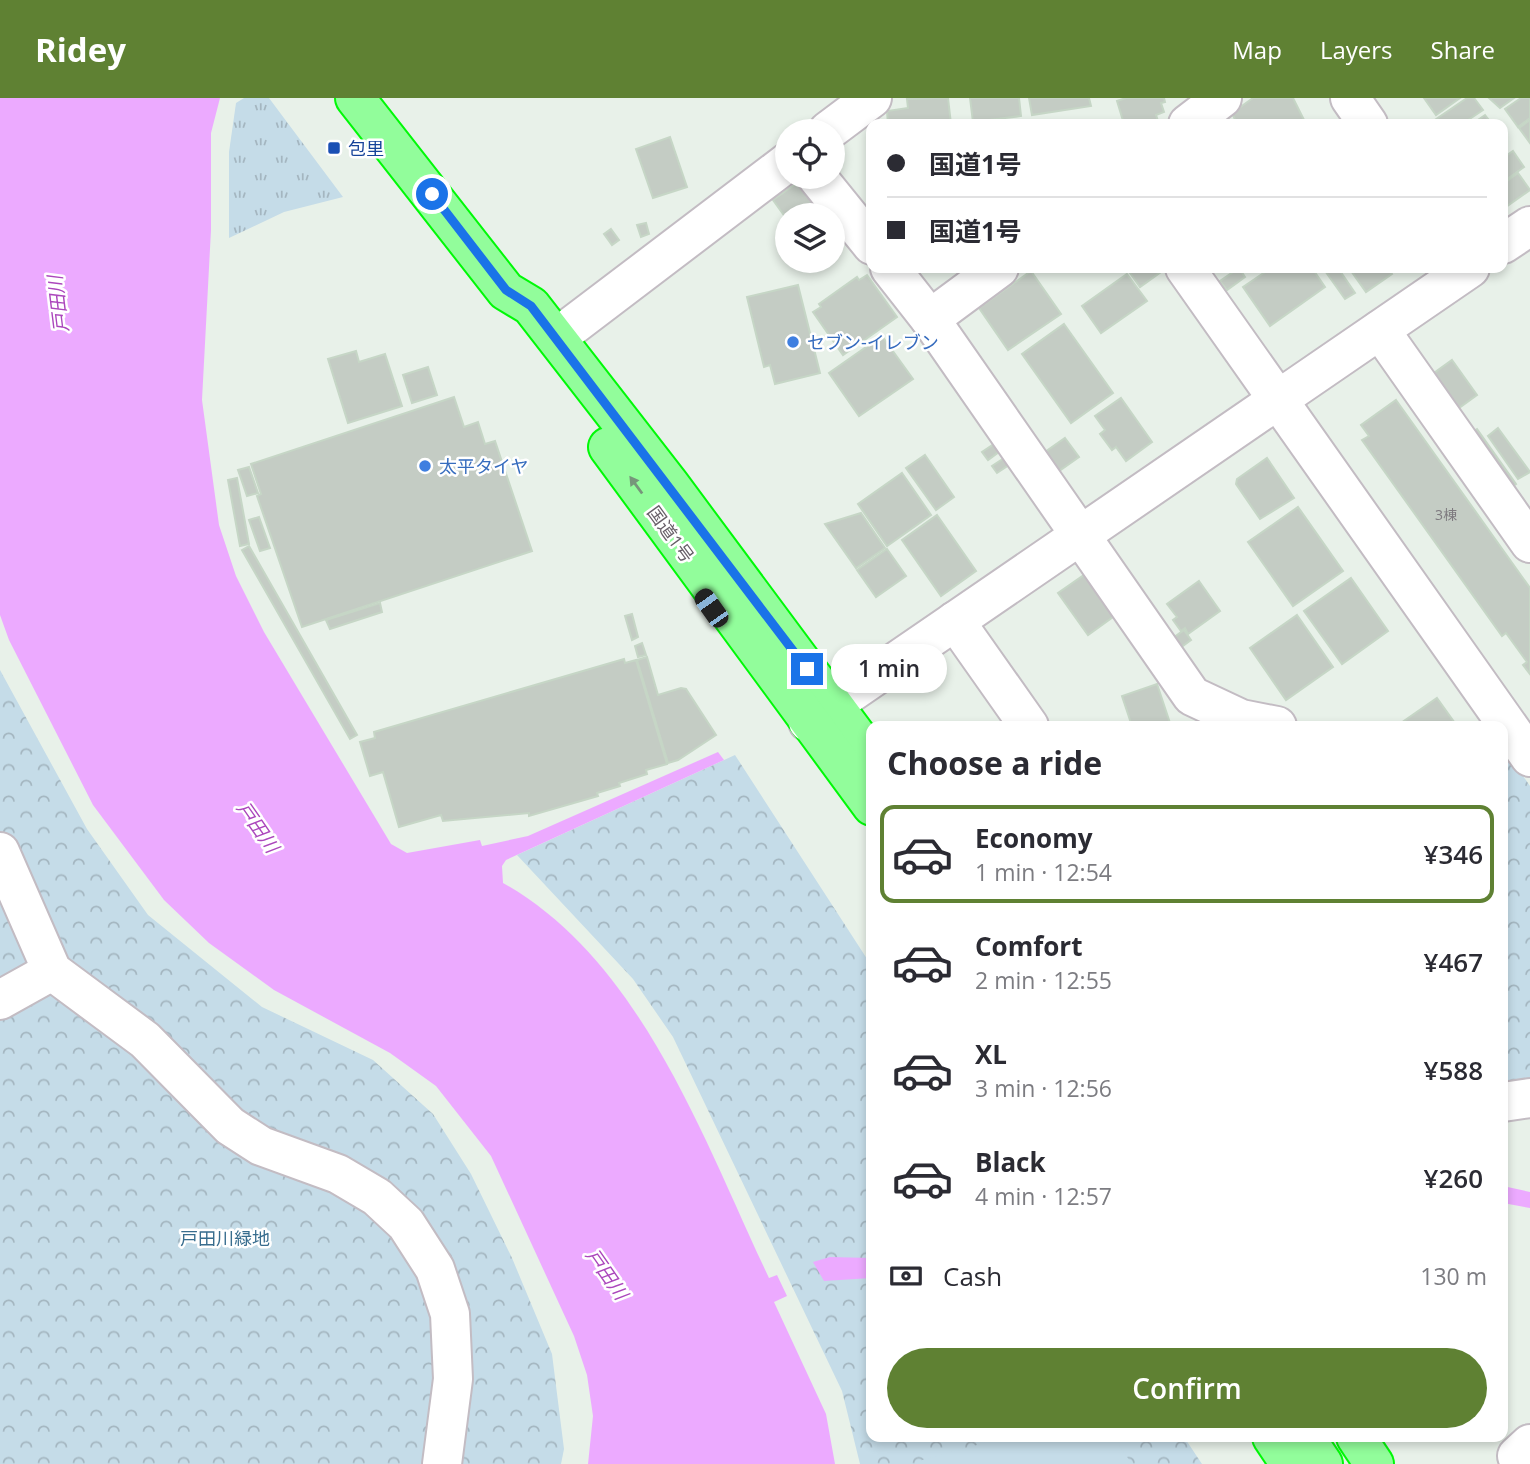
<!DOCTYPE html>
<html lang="en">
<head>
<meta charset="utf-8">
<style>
	:root { --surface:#fff; --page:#f2f2f3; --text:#2b2b33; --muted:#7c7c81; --line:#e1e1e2; --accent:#5f8133 }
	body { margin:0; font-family:"Open Sans","Noto Sans JP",sans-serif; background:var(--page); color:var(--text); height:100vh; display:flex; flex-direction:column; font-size:26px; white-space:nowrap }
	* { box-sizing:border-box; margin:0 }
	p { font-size:23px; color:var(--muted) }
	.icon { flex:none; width:38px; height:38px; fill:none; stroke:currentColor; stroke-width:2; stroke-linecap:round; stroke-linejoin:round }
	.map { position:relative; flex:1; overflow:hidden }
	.sheet { position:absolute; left:866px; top:623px; width:642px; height:721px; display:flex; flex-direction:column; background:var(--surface); border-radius:14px; box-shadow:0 4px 10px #0003 }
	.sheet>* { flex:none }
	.hud { position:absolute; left:866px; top:21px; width:642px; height:154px; border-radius:14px; box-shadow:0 4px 10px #0003; display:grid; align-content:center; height:154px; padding:0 21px; background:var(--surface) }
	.controls { position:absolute; left:775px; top:21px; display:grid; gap:14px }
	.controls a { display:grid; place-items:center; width:70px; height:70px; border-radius:50%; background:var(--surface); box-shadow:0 4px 10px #0003; font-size:35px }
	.end { position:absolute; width:32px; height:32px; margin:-16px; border:9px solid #1a73e8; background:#fff; box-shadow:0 0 0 4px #fff }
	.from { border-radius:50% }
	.bubble { position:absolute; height:49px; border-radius:24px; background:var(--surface); box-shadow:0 4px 10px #0003; font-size:23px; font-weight:600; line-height:49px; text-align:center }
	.car { position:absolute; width:21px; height:42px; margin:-21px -10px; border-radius:9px; box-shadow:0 0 5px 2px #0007; background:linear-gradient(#222 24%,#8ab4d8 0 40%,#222 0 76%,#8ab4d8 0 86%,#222 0) }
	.hud b { display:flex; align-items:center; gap:24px; height:66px; font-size:26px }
	.hud b+b { border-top:2px solid var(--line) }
	.hud i { width:18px; height:18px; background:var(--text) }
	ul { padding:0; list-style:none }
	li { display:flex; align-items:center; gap:21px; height:98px; margin:0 14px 10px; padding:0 7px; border:4px solid transparent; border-radius:14px }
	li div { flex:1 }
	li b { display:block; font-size:26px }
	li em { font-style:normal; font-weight:600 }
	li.selected { border-color:var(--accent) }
	li>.icon { width:63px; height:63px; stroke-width:1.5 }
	h2 { padding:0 21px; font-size:32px; line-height:84px }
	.pay { display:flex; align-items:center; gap:18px; height:77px; padding:0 21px; font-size:26px }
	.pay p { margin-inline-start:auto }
	.cta { display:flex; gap:14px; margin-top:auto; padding:14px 21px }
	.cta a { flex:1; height:80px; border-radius:42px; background:var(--accent); color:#fff; font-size:28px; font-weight:600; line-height:80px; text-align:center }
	header { display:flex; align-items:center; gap:42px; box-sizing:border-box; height:98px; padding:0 35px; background:var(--accent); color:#fff }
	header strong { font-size:33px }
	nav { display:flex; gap:38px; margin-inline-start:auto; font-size:24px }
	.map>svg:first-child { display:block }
	.grass { fill:url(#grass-tufts) }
	.park { fill:url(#park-crowns) }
	.garden { fill:#c5dce8 }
	.water { fill:#ecaaff }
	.building { fill:#c4ccc4; stroke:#c6d6c6; stroke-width:2 }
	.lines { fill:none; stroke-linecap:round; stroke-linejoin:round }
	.minor-casing { stroke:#c3bcc3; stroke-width:42 }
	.highway-casing { stroke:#00f907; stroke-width:42 }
	.minor { stroke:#fff; stroke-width:38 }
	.highway { stroke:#92fd9b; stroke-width:38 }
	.oneway { fill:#76967a }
	.route { stroke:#1a73e8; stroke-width:9 }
	.transit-dot { fill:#1a4fb4; stroke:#fff; stroke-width:2.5 }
	.shop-dot { fill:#3f7fe0; stroke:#fff; stroke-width:2.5 }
	.labels { text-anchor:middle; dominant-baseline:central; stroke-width:5; stroke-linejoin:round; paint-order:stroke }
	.number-label { font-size:14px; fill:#7e7a7f }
	.transit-label { font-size:18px; fill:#164399; stroke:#fff; text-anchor:start }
	.shop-label { font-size:18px; fill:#366cbe; stroke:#fff; text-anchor:start }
	.street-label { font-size:18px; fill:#675f68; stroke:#fff }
	.park-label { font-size:18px; fill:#386d8e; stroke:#fff }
	.water-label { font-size:19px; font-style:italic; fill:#ab46bc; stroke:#fff }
</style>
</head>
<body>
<header>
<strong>Ridey</strong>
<nav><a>Map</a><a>Layers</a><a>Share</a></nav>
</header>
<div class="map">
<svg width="1530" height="1366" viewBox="0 0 1530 1366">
	<defs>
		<pattern id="grass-tufts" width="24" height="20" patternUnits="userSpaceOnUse" patternTransform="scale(1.75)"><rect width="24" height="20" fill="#c5dce8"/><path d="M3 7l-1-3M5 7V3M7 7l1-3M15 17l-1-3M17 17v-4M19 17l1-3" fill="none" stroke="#a4b6c0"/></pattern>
		<pattern id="park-crowns" width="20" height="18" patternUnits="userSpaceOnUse" patternTransform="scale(1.75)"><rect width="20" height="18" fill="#c5dce8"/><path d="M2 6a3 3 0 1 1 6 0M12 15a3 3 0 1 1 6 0" fill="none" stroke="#a4b6c0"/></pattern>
	</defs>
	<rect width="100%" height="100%" fill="#e8f1e9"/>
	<!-- grass -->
	<polygon class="grass" points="244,0 269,0 343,99 284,114 229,140 229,54 236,5"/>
	<!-- park -->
	<g class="park">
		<polygon points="0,572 87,731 148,817 262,909 373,962 433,1016 471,1076 512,1160 552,1256 564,1351 561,1366 0,1366"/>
		<polygon points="735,657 871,867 872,1339 1184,1339 1202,1366 860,1366 842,1293 673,939 633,881 517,757"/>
		<polygon points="1503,658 1510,659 1530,688 1530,989 1503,993"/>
	</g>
	<!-- garden -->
	<polygon class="garden" points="1006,1339 1113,1339 1132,1366 921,1366 922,1362"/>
	<!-- water -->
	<g class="water">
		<path d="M 0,0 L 220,0 L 211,35 L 211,132 L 202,302 L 219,427 L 236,478 L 264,534 L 391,746 L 407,755 L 480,742 L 482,748 L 528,738 L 718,654 L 724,662 L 506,762 L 502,768 L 503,785 C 642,863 704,1043 769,1180 L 777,1177 L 787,1198 L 774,1204 L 826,1316 L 835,1366 L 588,1366 L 593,1318 L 587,1277 L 574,1238 L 491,1058 L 436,988 L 390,955 L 274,892 L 209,845 L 164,802 L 93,707 L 9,542 L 0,517 Z"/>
		<polygon points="1503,1088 1530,1094 1530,1110 1503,1105"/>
		<polygon points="830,1159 871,1160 871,1180 824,1183 813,1164"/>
	</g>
	<!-- building -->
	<g class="building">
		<polygon points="948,0 951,26 888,26 887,13 908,10 907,1"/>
		<polygon points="970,0 1019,0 1021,18 973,24"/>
		<polygon points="1029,0 1089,0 1091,8 1032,17"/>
		<polygon points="1126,0 1164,0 1165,4 1161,5 1164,14 1156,17 1159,26 1124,26 1117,3"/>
		<polygon points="1253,0 1293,0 1304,22 1298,26 1237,26 1232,15"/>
		<polygon points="1424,0 1460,0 1436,17"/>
		<polygon points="1467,0 1474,0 1483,12 1462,26 1429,26"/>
		<polygon points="1489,0 1514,0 1500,10"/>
		<polygon points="1521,0 1530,0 1530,20 1518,29 1505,11"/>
		<polygon points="1485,17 1492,26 1472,26"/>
		<polygon points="1530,22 1530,45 1519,30"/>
		<polygon points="670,39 687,89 653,100 636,51"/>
		<polygon points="1513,53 1524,69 1503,84 1503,60"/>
		<polygon points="1518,75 1530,92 1503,111 1503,86"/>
		<polygon points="800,83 814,105 810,108 816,117 788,117 788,123 773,102"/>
		<polygon points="646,125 649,136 641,139 637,127"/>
		<polygon points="611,131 619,142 612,147 604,136"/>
		<polygon points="1136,170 1158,170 1161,174 1140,189 1130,175"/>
		<polygon points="1239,170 1245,179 1227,192 1220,183"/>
		<polygon points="1271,170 1312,170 1325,189 1270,228 1243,189"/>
		<polygon points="1323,170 1338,170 1355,195 1345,201"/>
		<polygon points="1349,170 1388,170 1392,176 1366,194"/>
		<polygon points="1031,173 1061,216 1008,252 979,210"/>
		<polygon points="1127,176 1147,203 1101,235 1082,208"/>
		<polygon points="867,177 897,219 843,257 813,214 821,209 819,206 857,179 859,182"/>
		<polygon points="798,187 820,275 775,286 770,267 764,269 747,199"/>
		<polygon points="1064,226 1113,295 1071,325 1022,256"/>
		<polygon points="882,238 913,281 859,318 829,275"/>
		<polygon points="356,253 359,264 385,256 402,308 348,325 328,261"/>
		<polygon points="1452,262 1477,297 1452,315 1427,280"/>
		<polygon points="428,269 437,297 412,305 403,277"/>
		<polygon points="454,299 464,329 478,324 485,346 495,343 532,453 302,529 257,398 261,396 251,366"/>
		<polygon points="1121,300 1152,344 1126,363 1116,349 1112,352 1100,336 1105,332 1095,318"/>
		<polygon points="1396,302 1530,490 1530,576 1523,567 1527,564 1506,535 1502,538 1362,342 1369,338 1361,327"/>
		<polygon points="1498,330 1530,374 1518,381 1488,338"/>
		<polygon points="1477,331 1516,386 1503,395 1464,339"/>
		<polygon points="1065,340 1079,359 1059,373 1045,354"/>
		<polygon points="994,346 999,354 988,362 982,354"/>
		<polygon points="925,357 954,399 936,412 906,370"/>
		<polygon points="1004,360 1009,367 997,375 992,368"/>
		<polygon points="1267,360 1294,400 1260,421 1236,386 1237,381"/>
		<polygon points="249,369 258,395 247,398 238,372"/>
		<polygon points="902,375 931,417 887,448 858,406"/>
		<polygon points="237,380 249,446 240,448 228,382"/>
		<polygon points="1298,409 1343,473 1293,508 1248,444"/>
		<polygon points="861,415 885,450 856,470 825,426"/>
		<polygon points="937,417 976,473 941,498 902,442"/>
		<polygon points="259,419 270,450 260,453 249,422"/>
		<polygon points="249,448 357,637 350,641 242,452"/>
		<polygon points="887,451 906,478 876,499 857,472"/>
		<polygon points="1084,477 1113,519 1088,537 1058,495"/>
		<polygon points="1351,480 1388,533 1342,566 1304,513"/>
		<polygon points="1199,483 1220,513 1188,536 1185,530 1181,533 1173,522 1177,519 1167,506"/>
		<polygon points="380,505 382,514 330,531 326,522"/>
		<polygon points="632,516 638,539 632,542 625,518"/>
		<polygon points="1297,517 1333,569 1286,602 1250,550"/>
		<polygon points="1184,532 1191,542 1180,550 1173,540"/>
		<polygon points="642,545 646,557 638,559 635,548"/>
		<polygon points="647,559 658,597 681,590 686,591 716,637 678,662 668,665 637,562"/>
		<polygon points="624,561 625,565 636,562 667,666 646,672 647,676 619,685 620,688 597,695 598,698 529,718 529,715 443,723 441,717 399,729 383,674 370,678 360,644 375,640 374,634"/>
		<polygon points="1157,586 1171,628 1132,628 1122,598"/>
		<polygon points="1437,600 1457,628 1403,628 1401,625"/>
	</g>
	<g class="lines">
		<defs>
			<g id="minor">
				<polyline points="1350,0 1368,26"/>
				<polyline points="1188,26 1222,0"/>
				<polyline points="828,33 872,0"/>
				<polyline points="817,79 872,147"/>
				<polyline points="1503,146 1530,128"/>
				<polyline points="890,170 930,221 1192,598 1241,621 1277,628"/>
				<polyline points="1185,170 1530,659"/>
				<polyline points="930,221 999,170"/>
				<polyline points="572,228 788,64"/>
				<polyline points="1380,232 1530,445"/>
				<polyline points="955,523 1029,628"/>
				<polyline points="808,624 1470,170"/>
				<polyline points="0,754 52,873 145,942 230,1028 261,1048 338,1076 377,1099 406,1126 435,1171 450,1216 453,1281 442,1366"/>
				<polyline points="0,902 52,873"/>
				<polyline points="1503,1004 1530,1000"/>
				<polyline points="1517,1358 1530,1346"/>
			</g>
			<g id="highway">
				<polyline points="355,0 506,193 531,208 670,387 872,659"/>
				<polyline points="608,349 872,708"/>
				<polyline points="1272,1339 1290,1366"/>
				<polyline points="1305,1339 1323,1366"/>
				<polyline points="1356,1339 1374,1366"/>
			</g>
		</defs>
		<!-- minor casing -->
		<use href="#minor" class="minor-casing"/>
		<!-- highway casing -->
		<use href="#highway" class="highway-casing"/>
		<!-- minor -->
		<use href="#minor" class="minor"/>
		<!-- highway -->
		<use href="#highway" class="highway"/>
	</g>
	<!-- one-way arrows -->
	<defs><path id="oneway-solid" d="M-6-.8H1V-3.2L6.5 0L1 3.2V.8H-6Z" transform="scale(1.75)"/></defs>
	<use class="oneway" href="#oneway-solid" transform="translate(636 387) rotate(-126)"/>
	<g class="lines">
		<!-- route -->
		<polyline class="route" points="432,96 506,192 531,208 807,571"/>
	</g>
	<!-- markers -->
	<rect class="transit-dot" x="327" y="43" width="14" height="14" rx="3.5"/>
	<g class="shop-dot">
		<circle cx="793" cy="244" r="7"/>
		<circle cx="425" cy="368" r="7"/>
	</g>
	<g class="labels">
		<!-- number labels -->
		<g class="number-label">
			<text x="1446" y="416">3棟</text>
		</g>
		<!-- transit labels -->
		<g class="transit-label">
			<text x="348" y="50">包里</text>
		</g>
		<!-- shop labels -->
		<g class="shop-label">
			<text x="807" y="244">セブン-イレブン</text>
			<text x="439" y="368">太平タイヤ</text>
		</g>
		<!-- street labels -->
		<g class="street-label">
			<text transform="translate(671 436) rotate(54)">国道1号</text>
		</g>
		<!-- park labels -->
		<g class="park-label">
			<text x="225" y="1140">戸田川緑地</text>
		</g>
		<!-- water labels -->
		<g class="water-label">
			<text transform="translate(58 206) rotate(-97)">戸田川</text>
			<text transform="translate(258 729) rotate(55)">戸田川</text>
			<text transform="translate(607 1176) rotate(55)">戸田川</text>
		</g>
	</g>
</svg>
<div class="controls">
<a><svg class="icon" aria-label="locate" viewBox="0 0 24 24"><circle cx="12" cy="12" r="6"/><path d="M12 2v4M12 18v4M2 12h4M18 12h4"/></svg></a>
<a><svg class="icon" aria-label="layers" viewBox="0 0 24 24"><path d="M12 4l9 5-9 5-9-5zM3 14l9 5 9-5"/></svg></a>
</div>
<i class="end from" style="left:432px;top:96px"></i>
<i class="end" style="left:807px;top:571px"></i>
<div class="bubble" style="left:831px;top:546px;width:116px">1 min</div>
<i class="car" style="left:711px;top:510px;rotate:325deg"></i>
<div class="hud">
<b><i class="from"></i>国道1号</b>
<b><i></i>国道1号</b>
</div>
<section class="sheet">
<h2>Choose a ride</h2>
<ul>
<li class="selected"><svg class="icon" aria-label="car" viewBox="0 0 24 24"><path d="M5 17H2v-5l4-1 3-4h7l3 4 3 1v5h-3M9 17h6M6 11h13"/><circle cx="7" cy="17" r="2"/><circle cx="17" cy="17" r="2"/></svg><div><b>Economy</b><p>1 min · 12:54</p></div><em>¥346</em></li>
<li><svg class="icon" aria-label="car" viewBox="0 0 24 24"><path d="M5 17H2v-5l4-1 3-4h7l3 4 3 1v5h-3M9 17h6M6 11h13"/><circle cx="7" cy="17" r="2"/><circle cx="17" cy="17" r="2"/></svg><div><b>Comfort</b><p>2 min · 12:55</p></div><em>¥467</em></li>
<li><svg class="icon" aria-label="car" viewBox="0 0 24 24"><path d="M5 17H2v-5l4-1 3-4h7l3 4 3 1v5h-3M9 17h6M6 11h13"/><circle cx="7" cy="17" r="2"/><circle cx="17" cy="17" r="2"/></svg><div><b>XL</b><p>3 min · 12:56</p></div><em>¥588</em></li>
<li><svg class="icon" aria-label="car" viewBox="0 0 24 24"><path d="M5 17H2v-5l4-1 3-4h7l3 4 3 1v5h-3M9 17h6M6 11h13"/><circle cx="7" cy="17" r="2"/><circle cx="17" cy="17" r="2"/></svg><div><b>Black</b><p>4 min · 12:57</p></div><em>¥260</em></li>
</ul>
<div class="pay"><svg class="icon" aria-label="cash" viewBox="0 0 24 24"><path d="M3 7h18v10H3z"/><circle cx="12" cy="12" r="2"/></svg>Cash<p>130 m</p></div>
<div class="cta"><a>Confirm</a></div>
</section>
</div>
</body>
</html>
